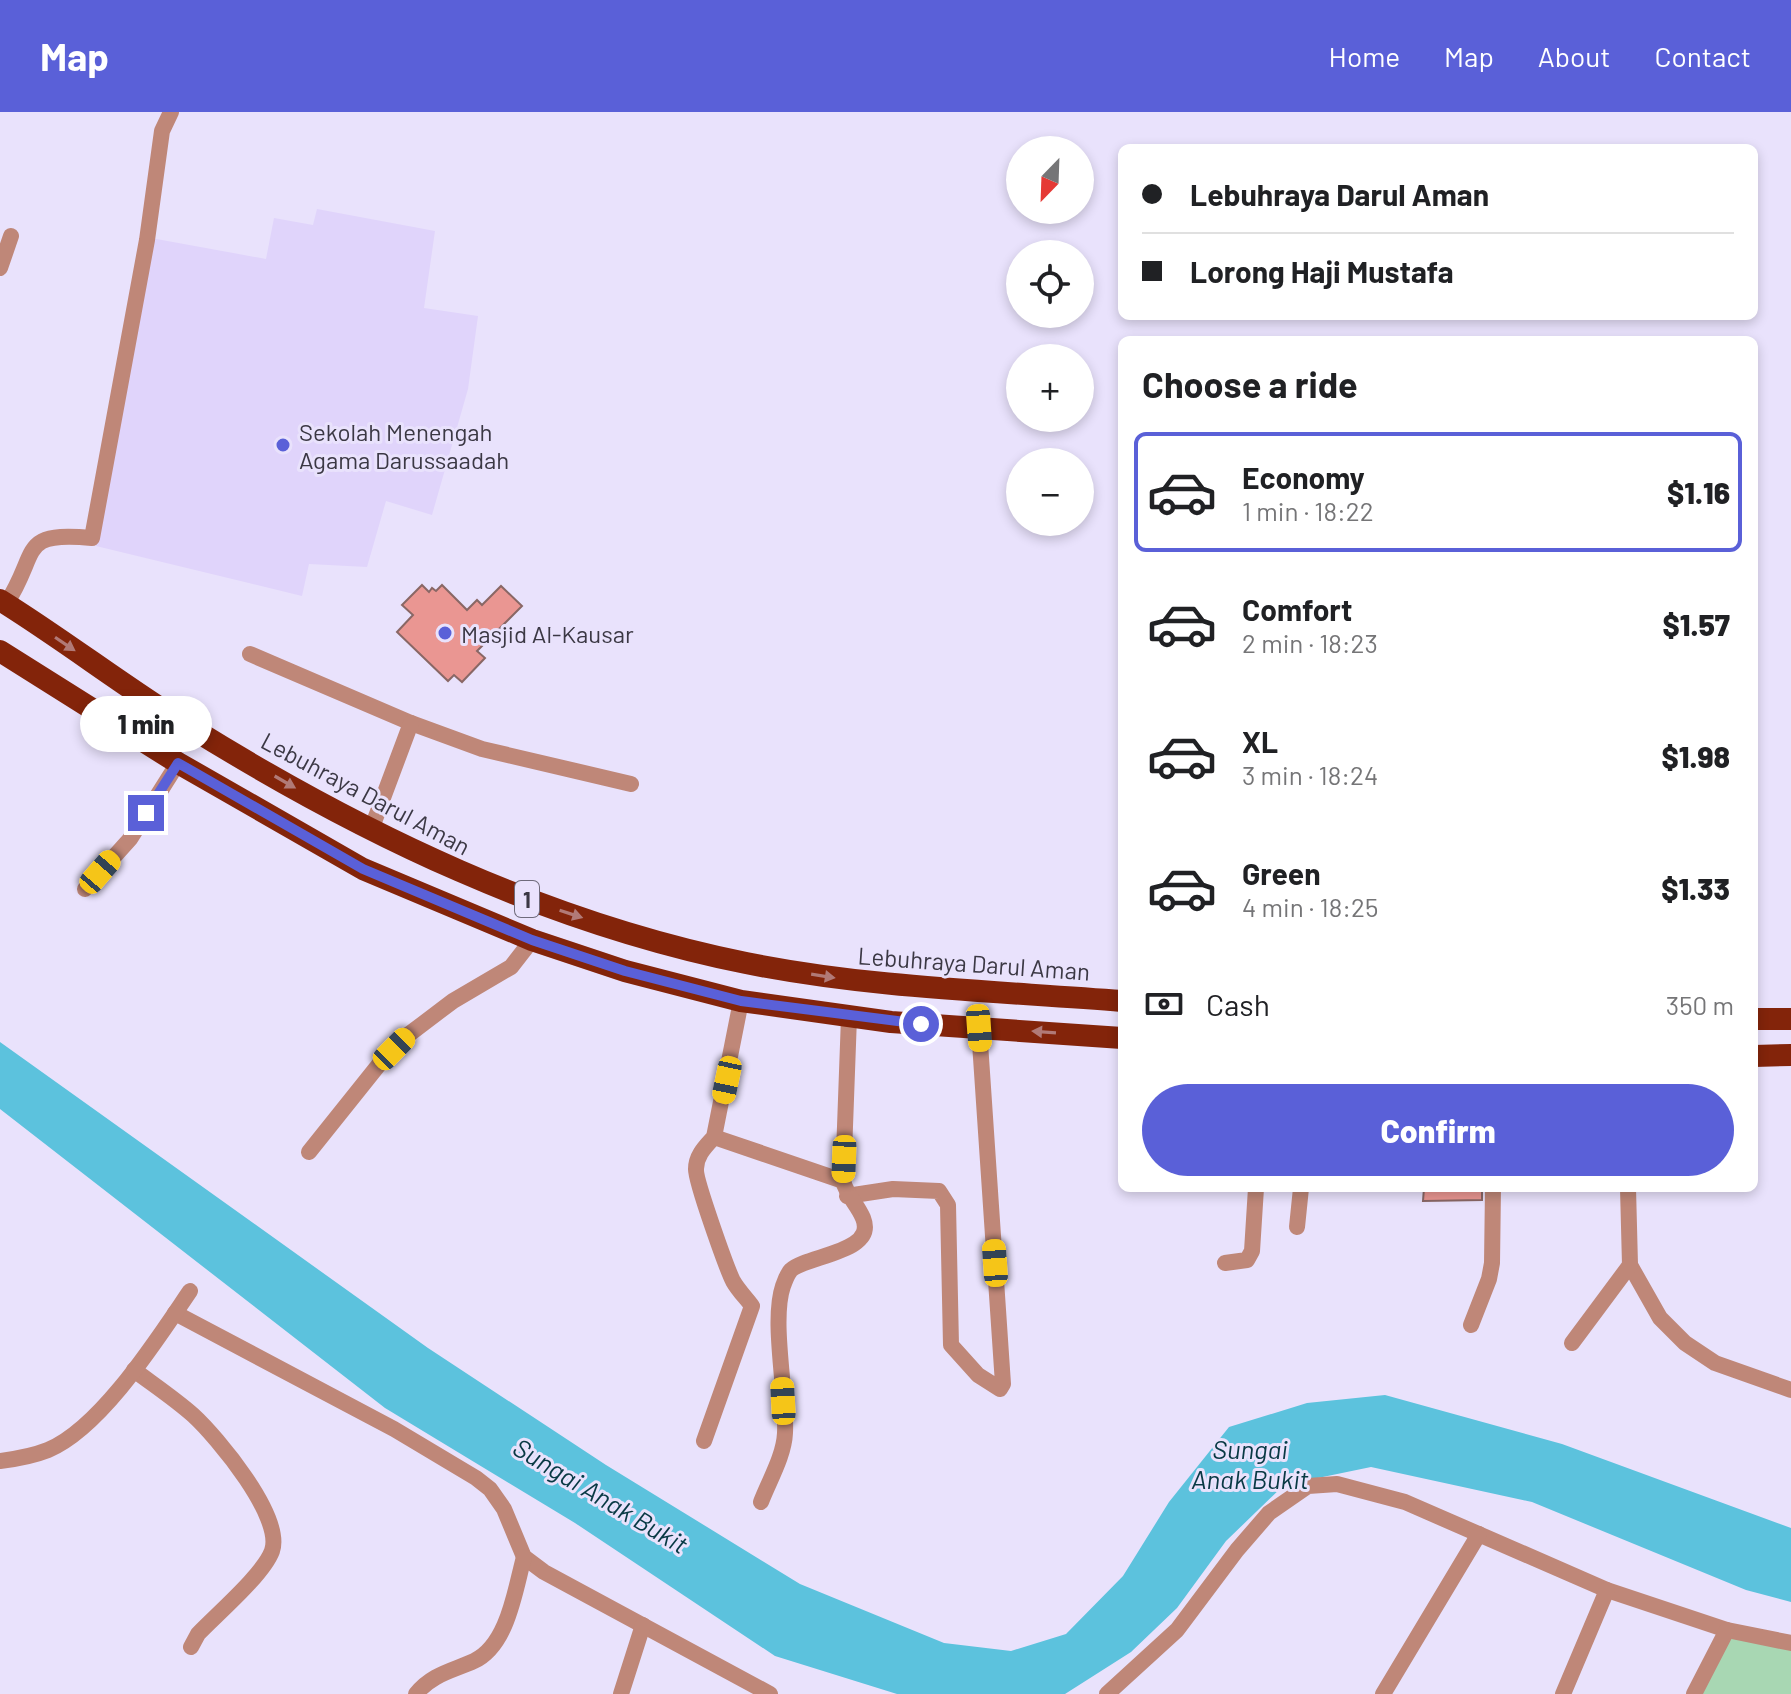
<!DOCTYPE html>
<html lang="en">
<head>
<meta charset="utf-8">
<style>
	:root { --surface:#fff; --page:#f6f6f6; --text:#202124; --muted:#757577; --line:#e0e0e0; --accent:#5a60d8 }
	body { margin:0; font-family:Barlow,sans-serif; background:var(--page); color:var(--text); height:100vh; display:flex; flex-direction:column; font-size:30px; white-space:nowrap }
	* { box-sizing:border-box; margin:0 }
	p { font-size:26px; color:var(--muted) }
	.icon { flex:none; width:44px; height:44px; fill:none; stroke:currentColor; stroke-width:2; stroke-linecap:round; stroke-linejoin:round }
	.map { position:relative; flex:1; overflow:hidden }
	.drawer { position:absolute; left:1118px; top:224px; width:640px; height:856px; display:flex; flex-direction:column; background:var(--surface); border-radius:12px; box-shadow:0 4px 12px #0003 }
	.drawer>* { flex:none }
	.banner { position:absolute; left:1118px; top:32px; width:640px; height:176px; border-radius:12px; box-shadow:0 4px 12px #0003; display:grid; align-content:center; height:176px; padding:0 24px; background:var(--surface) }
	.needle { width:52px; rotate:203deg }
	.fabs { position:absolute; left:1006px; top:24px; display:grid; gap:16px }
	.fabs a { display:grid; place-items:center; width:88px; height:88px; border-radius:50%; background:var(--surface); box-shadow:0 4px 12px #0003; font-size:40px }
	.end { position:absolute; width:36px; height:36px; margin:-18px; border:10px solid #5a60d8; background:#fff; box-shadow:0 0 0 4px #fff }
	.from { border-radius:50% }
	.bubble { position:absolute; height:56px; border-radius:28px; background:var(--surface); box-shadow:0 4px 12px #0003; font-size:26px; font-weight:800; line-height:56px; text-align:center }
	.car { position:absolute; width:24px; height:48px; margin:-24px -12px; border-radius:10px; box-shadow:0 0 6px 2px #0007; background:linear-gradient(#f5c518 24%,#345 0 40%,#f5c518 0 76%,#345 0 86%,#f5c518 0) }
	.banner b { display:flex; align-items:center; gap:28px; height:76px; font-size:30px }
	.banner b+b { border-top:2px solid var(--line) }
	.banner i { width:20px; height:20px; background:var(--text) }
	ul { padding:0; list-style:none }
	li { display:flex; align-items:center; gap:24px; height:120px; margin:0 16px 12px; padding:0 8px; border:4px solid transparent; border-radius:12px }
	li div { flex:1 }
	li b { display:block; font-size:30px }
	li em { font-style:normal; font-weight:800 }
	li.selected { border-color:var(--accent) }
	li>.icon { width:72px; height:72px; stroke-width:1.5 }
	h2 { padding:0 24px; font-size:36px; line-height:96px }
	.pay { display:flex; align-items:center; gap:20px; height:88px; padding:0 24px; font-size:30px }
	.pay p { margin-inline-start:auto }
	.cta { display:flex; gap:16px; margin-top:auto; padding:16px 24px }
	.cta a { flex:1; height:92px; border-radius:48px; background:var(--accent); color:#fff; font-size:32px; font-weight:800; line-height:92px; text-align:center }
	header { display:flex; align-items:center; gap:48px; box-sizing:border-box; height:112px; padding:0 40px; background:var(--accent); color:#fff }
	header strong { font-size:38px }
	nav { display:flex; gap:44px; margin-inline-start:auto; font-size:28px }
	.map>svg:first-child { display:block }
	.built { fill:#e0d4fb }
	.green { fill:#a8d7b3 }
	.water { fill:#5cc2dd }
	.building { fill:#ea9692; stroke:#896765; stroke-width:2 }
	.lines { fill:none; stroke-linecap:round; stroke-linejoin:round }
	.minor { stroke:#bf8778; stroke-width:16 }
	.tertiary { stroke:#bf8778; stroke-width:16 }
	.trunk { stroke:#83240a; stroke-width:22 }
	.oneway { fill:#b17a77 }
	.route { stroke:#5a60d8; stroke-width:10 }
	.poi-dot { fill:#5a60d8; stroke:#e9e2fc; stroke-width:3 }
	.labels { text-anchor:middle; dominant-baseline:central; stroke-width:6; stroke-linejoin:round; paint-order:stroke }
	.shield { fill:#e9e2fc; stroke:#6f6b7b; stroke-width:2 }
	.shield-label { font-size:22px; font-weight:bold; fill:#3b3844 }
	.poi-label { font-size:24px; fill:#3b3844; stroke:#e9e2fc; text-anchor:start }
	.street-label { font-size:24px; fill:#3b3844; stroke:#e9e2fc }
	.water-label { font-size:26px; font-style:italic; fill:#083944; stroke:#e9e2fc }
</style>
</head>
<body>
<header>
<strong>Map</strong>
<nav><a>Home</a><a>Map</a><a>About</a><a>Contact</a></nav>
</header>
<div class="map">
<svg width="1791" height="1582" viewBox="0 0 1791 1582">
	<rect width="100%" height="100%" fill="#e9e2fc"/>
	<!-- built -->
	<polygon class="built" points="317,97 435,119 424,196 478,204 468,277 432,403 386,389 367,455 309,452 302,484 96,434 151,126 266,147 274,106 313,113"/>
	<!-- green -->
	<polygon class="green" points="1732,1522 1791,1534 1791,1582 1700,1582"/>
	<!-- water -->
	<polygon class="water" points="0,930 428,1236 606,1353 800,1472 944,1531 1011,1539 1066,1522 1123,1464 1169,1390 1229,1315 1307,1291 1385,1283 1562,1332 1791,1416 1791,1490 1746,1478 1532,1390 1371,1355 1284,1373 1226,1429 1177,1496 1131,1540 1065,1582 897,1582 775,1544 575,1411 385,1296 0,997"/>
	<!-- building -->
	<g class="building">
		<polygon points="422,473 429,480 432,476 436,479 442,473 467,498 477,488 482,493 501,474 522,494 477,539 485,546 462,570 454,563 448,569 397,520 413,503 402,493"/>
		<polygon points="1424,1076 1482,1076 1482,1088 1423,1089"/>
	</g>
	<g class="lines">
		<!-- minor -->
		<g class="minor">
			<polyline points="0,156 11,124"/>
			<path d="M 6,492 C 40,440 17,419 92,426 L 147,128 L 162,19 L 171,0"/>
			<polyline points="250,542 411,611 482,637 631,672"/>
			<polyline points="371,718 411,611"/>
			<polyline points="85,777 130,727 178,651"/>
			<polyline points="714,1025 843,1069"/>
			<polyline points="309,1040 381,950 408,923 453,889 511,855 532,828"/>
			<polyline points="1628,1076 1630,1153 1660,1206 1685,1231 1715,1251 1791,1278"/>
			<polyline points="847,1084 893,1077 939,1079 948,1093 951,1233 978,1263 1000,1277 1003,1272 979,916"/>
			<polyline points="1297,1115 1301,1076"/>
			<polyline points="1225,1151 1247,1148 1252,1139 1256,1076"/>
			<polyline points="175,1201 394,1317 476,1366 490,1377 504,1397 524,1445 544,1460 770,1582"/>
			<polyline points="1471,1213 1489,1167 1492,1151 1493,1076"/>
			<polyline points="1572,1231 1630,1153"/>
			<path d="M 134,1258 C 154,1273 175,1287 193,1303 C 217,1325 284,1405 272,1439 C 263,1463 217,1502 198,1522 L 191,1535"/>
			<path d="M 704,1329 L 752,1194 C 746,1186 738,1178 733,1169 C 727,1157 695,1068 696,1057 C 696,1043 706,1034 714,1025 L 741,889"/>
			<path d="M 761,1390 C 769,1369 784,1344 785,1321 C 787,1281 771,1209 783,1174 C 785,1169 787,1162 791,1158 C 807,1143 877,1141 863,1106 C 857,1092 847,1084 843,1069 L 849,905"/>
			<path d="M 416,1582 C 432,1562 452,1559 474,1549 C 508,1533 515,1478 524,1445"/>
			<polyline points="621,1582 643,1513"/>
			<polyline points="1107,1582 1177,1518 1237,1438 1269,1401 1308,1374 1337,1372 1405,1390 1607,1478 1727,1518 1791,1531"/>
			<polyline points="1383,1582 1479,1422"/>
			<polyline points="1563,1582 1607,1478"/>
			<polyline points="1694,1582 1727,1518"/>
		</g>
		<!-- tertiary -->
		<path class="tertiary" d="M 0,1349 C 16,1347 33,1344 48,1338 C 101,1316 158,1226 190,1179"/>
		<!-- trunk -->
		<g class="trunk">
			<path d="M 0,488 C 66,529 127,577 193,617 C 364,723 548,811 746,851 C 870,876 996,879 1122,889"/>
			<polyline points="0,539 178,651 363,757 532,828 625,859 741,889 891,910 1122,926"/>
			<polyline points="1754,907 1791,907"/>
			<polyline points="1754,944 1791,943"/>
		</g>
	</g>
	<!-- one-way arrows -->
	<defs><path id="oneway-solid" d="M-6-.8H1V-3.2L6.5 0L1 3.2V.8H-6Z" transform="scale(2)"/></defs>
	<g class="oneway">
		<use href="#oneway-solid" transform="translate(65 532) rotate(34)"/>
		<use href="#oneway-solid" transform="translate(285 670) rotate(30)"/>
		<use href="#oneway-solid" transform="translate(571 802) rotate(18)"/>
		<use href="#oneway-solid" transform="translate(823 864) rotate(9)"/>
		<use href="#oneway-solid" transform="translate(1044 920) rotate(-176)"/>
	</g>
	<g class="lines">
		<!-- route -->
		<polyline class="route" points="146,701 178,651 363,757 532,828 625,859 741,889 921,912"/>
	</g>
	<!-- markers -->
	<g class="poi-dot">
		<circle cx="283" cy="333" r="8"/>
		<circle cx="445" cy="521" r="8"/>
	</g>
	<g class="labels">
		<!-- shield labels -->
		<rect class="shield" x="515" y="769" width="24" height="36" rx="6"/>
		<g class="shield-label">
			<text x="527" y="787">1</text>
		</g>
		<!-- poi labels -->
		<g class="poi-label">
			<text x="299" y="319">Sekolah Menengah<tspan x="299" dy="28">Agama Darussaadah</tspan></text>
			<text x="461" y="521">Masjid Al-Kausar</text>
		</g>
		<!-- street labels -->
		<g class="street-label">
			<text transform="translate(366 681) rotate(28)">Lebuhraya Darul Aman</text>
			<text transform="translate(974 851) rotate(4)">Lebuhraya Darul Aman</text>
		</g>
		<!-- water labels -->
		<g class="water-label">
			<text x="1250" y="1336">Sungai<tspan x="1250" dy="30">Anak Bukit</tspan></text>
			<text transform="translate(601 1383) rotate(31)">Sungai Anak Bukit</text>
		</g>
	</g>
</svg>
<div class="fabs">
<a><svg class="needle" viewBox="-14 -14 28 28"><path d="M0-13l5 13h-10z" fill="#e53935"/><path d="M0 13l5-13h-10z" fill="#757577"/></svg></a>
<a><svg class="icon" aria-label="locate" viewBox="0 0 24 24"><circle cx="12" cy="12" r="6"/><path d="M12 2v4M12 18v4M2 12h4M18 12h4"/></svg></a>
<a>+</a>
<a>−</a>
</div>
<i class="end from" style="left:921px;top:912px"></i>
<i class="end" style="left:146px;top:701px"></i>
<div class="bubble" style="left:80px;top:584px;width:132px">1 min</div>
<i class="car" style="left:100px;top:760px;rotate:41deg"></i>
<i class="car" style="left:979px;top:916px;rotate:176deg"></i>
<i class="car" style="left:394px;top:937px;rotate:45deg"></i>
<i class="car" style="left:727px;top:968px;rotate:192deg"></i>
<i class="car" style="left:844px;top:1047px;rotate:182deg"></i>
<i class="car" style="left:995px;top:1151px;rotate:356deg"></i>
<i class="car" style="left:783px;top:1289px;rotate:357deg"></i>
<div class="banner">
<b><i class="from"></i>Lebuhraya Darul Aman</b>
<b><i></i>Lorong Haji Mustafa</b>
</div>
<section class="drawer">
<h2>Choose a ride</h2>
<ul>
<li class="selected"><svg class="icon" aria-label="car" viewBox="0 0 24 24"><path d="M5 17H2v-5l4-1 3-4h7l3 4 3 1v5h-3M9 17h6M6 11h13"/><circle cx="7" cy="17" r="2"/><circle cx="17" cy="17" r="2"/></svg><div><b>Economy</b><p>1 min · 18:22</p></div><em>$1.16</em></li>
<li><svg class="icon" aria-label="car" viewBox="0 0 24 24"><path d="M5 17H2v-5l4-1 3-4h7l3 4 3 1v5h-3M9 17h6M6 11h13"/><circle cx="7" cy="17" r="2"/><circle cx="17" cy="17" r="2"/></svg><div><b>Comfort</b><p>2 min · 18:23</p></div><em>$1.57</em></li>
<li><svg class="icon" aria-label="car" viewBox="0 0 24 24"><path d="M5 17H2v-5l4-1 3-4h7l3 4 3 1v5h-3M9 17h6M6 11h13"/><circle cx="7" cy="17" r="2"/><circle cx="17" cy="17" r="2"/></svg><div><b>XL</b><p>3 min · 18:24</p></div><em>$1.98</em></li>
<li><svg class="icon" aria-label="car" viewBox="0 0 24 24"><path d="M5 17H2v-5l4-1 3-4h7l3 4 3 1v5h-3M9 17h6M6 11h13"/><circle cx="7" cy="17" r="2"/><circle cx="17" cy="17" r="2"/></svg><div><b>Green</b><p>4 min · 18:25</p></div><em>$1.33</em></li>
</ul>
<div class="pay"><svg class="icon" aria-label="cash" viewBox="0 0 24 24"><path d="M3 7h18v10H3z"/><circle cx="12" cy="12" r="2"/></svg>Cash<p>350 m</p></div>
<div class="cta"><a>Confirm</a></div>
</section>
</div>
</body>
</html>
